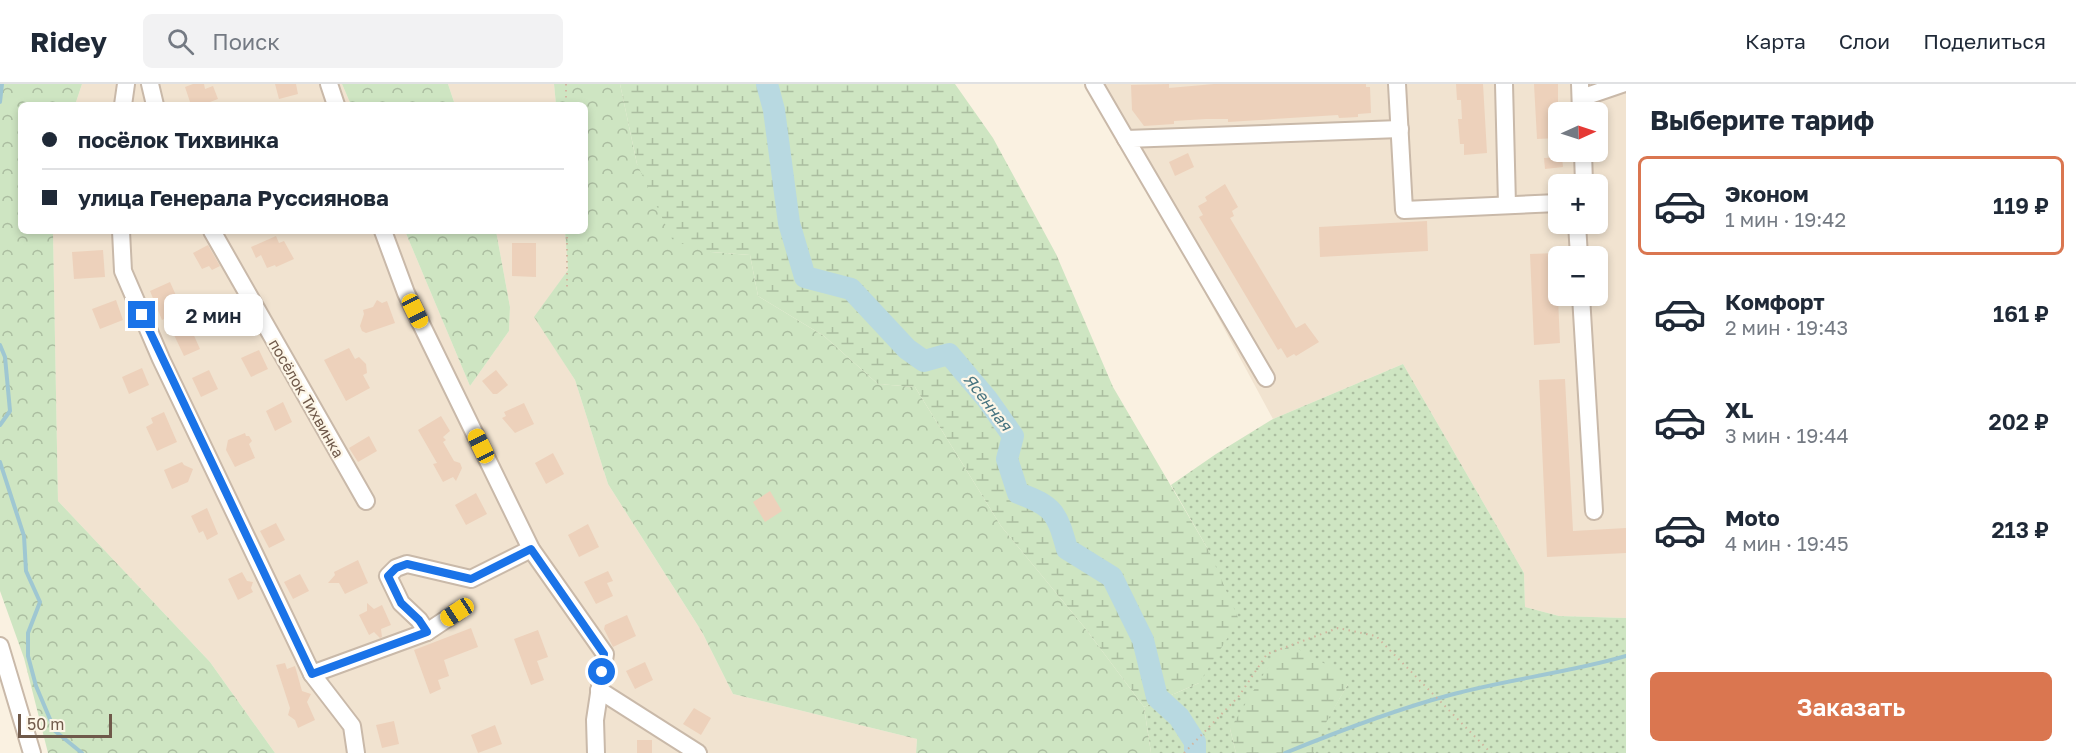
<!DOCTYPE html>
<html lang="ru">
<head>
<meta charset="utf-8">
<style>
	:root { --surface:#fff; --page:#f2f2f3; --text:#1f2937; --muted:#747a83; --line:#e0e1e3; --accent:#da7650 }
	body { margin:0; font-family:"Golos Text",sans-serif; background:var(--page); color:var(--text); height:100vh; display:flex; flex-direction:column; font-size:22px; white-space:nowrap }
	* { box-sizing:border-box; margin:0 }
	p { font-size:20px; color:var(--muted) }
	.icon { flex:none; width:33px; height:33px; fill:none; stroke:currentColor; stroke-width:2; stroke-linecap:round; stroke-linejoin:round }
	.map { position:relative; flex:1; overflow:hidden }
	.details { display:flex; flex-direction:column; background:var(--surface); width:450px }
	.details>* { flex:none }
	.guide { position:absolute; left:18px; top:18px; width:570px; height:132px; border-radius:9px; box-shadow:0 3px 9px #0003; display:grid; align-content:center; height:132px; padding:0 24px; background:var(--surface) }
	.needle { width:39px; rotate:87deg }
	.tools { position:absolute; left:1548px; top:18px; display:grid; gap:12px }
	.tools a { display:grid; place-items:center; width:60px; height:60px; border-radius:9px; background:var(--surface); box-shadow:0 3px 9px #0003; font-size:30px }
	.scale { position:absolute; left:18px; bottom:15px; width:94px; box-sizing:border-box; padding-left:6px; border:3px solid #6f594a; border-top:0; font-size:16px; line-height:21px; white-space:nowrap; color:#6f594a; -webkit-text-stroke:4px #fdf6e7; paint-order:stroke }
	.end { position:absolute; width:27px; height:27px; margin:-14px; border:8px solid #1a73e8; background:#fff; box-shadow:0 0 0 3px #fff }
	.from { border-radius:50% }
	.bubble { position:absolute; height:42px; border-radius:9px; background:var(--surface); box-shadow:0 3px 9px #0003; font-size:20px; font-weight:600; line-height:42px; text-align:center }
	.car { position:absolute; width:18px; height:36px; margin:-18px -9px; border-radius:8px; box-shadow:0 0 4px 2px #0007; background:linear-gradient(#f5c518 24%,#345 0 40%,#f5c518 0 76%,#345 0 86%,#f5c518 0) }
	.guide b { display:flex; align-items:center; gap:21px; height:57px; font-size:22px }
	.guide b+b { border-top:2px solid var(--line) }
	.guide i { width:15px; height:15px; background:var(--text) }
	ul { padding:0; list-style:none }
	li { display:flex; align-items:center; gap:18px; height:99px; margin:0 12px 9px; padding:0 12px; border:3px solid transparent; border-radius:9px }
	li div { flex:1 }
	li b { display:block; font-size:22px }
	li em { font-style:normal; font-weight:600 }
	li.current { border-color:var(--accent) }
	li>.icon { width:54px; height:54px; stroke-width:1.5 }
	h2 { padding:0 24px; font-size:27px; line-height:72px }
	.action { display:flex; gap:12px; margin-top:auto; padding:12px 24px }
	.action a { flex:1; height:69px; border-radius:9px; background:var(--accent); color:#fff; font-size:24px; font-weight:600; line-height:69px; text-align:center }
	header { display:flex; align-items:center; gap:36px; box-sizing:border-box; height:84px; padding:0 30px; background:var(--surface); border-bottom:2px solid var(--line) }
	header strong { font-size:28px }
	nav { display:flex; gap:33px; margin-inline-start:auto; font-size:21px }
	.search { width:420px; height:54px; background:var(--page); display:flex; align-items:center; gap:15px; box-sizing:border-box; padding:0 21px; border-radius:9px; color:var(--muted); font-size:22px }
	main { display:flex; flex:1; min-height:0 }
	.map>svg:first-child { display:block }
	.residential { fill:#f1e3d0; fill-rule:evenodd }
	.grass { fill:url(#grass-dots) }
	.forest { fill:url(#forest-crowns) }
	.wetland { fill:url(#wetland-marsh) }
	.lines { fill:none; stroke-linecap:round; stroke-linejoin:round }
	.stream { stroke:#9fc7d2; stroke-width:4 }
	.river { stroke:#b8d9e1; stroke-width:22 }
	.building { fill:#edd1bb }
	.minor-casing { stroke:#c9b9a9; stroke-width:20 }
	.path { stroke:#d1b59f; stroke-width:2; stroke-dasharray:1.5 4.5; stroke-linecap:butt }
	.minor { stroke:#fff; stroke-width:16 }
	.route { stroke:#1a73e8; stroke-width:8 }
	.labels { text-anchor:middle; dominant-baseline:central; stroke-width:4.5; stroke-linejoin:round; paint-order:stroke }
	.street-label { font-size:15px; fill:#6f594a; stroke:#fdf6e7 }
	.water-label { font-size:16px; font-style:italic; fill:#477480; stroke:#fdf6e7 }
</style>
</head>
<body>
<header>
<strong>Ridey</strong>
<div class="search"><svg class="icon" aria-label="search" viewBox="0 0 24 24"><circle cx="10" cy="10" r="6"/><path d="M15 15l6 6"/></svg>Поиск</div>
<nav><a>Карта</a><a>Слои</a><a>Поделиться</a></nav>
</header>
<main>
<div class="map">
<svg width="1626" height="669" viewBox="0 0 1626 669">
	<defs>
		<pattern id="grass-dots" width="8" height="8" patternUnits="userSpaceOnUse" patternTransform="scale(1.5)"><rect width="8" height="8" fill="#cee5c2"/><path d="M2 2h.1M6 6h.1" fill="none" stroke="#abbda0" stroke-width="1.8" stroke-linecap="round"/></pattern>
		<pattern id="forest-crowns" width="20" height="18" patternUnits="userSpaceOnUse" patternTransform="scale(1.5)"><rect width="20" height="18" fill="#cee5c2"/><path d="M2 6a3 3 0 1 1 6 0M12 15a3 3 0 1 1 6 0" fill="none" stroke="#abbda0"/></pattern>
		<pattern id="wetland-marsh" width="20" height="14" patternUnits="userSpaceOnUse" patternTransform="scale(1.5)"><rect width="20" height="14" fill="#cee5c2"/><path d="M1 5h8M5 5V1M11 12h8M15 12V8" fill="none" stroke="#abbda0"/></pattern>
	</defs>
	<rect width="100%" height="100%" fill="#faf1e1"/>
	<!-- residential -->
	<g class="residential">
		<polygon points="82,0 342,0 351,21 75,21"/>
		<polygon points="448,0 554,0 556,21 455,21"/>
		<path d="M 1092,0 L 1626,0 L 1626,534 L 1559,532 L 1525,523 L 1524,489 L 1403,280 L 1273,335 ZM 1558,28 L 1598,28 L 1598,68 L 1558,68 ZM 1558,100 L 1598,100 L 1598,140 L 1558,140 ZM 1558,172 L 1598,172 L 1598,212 L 1558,212 Z"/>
		<polygon points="53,147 405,147 470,302 509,247 510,223 496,147 565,147 568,186 535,233 575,296 608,400 702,548 733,610 917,655 916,669 275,669 210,578 58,417"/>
	</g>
	<!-- grass -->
	<polygon class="grass" points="1403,280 1524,489 1525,523 1559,532 1626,534 1626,669 1314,669 1314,658 1348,600 1230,645 1236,669 1151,669 1144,623 1199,599 1209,467 1171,401 1216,370 1273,335"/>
	<!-- forest -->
	<g class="forest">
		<polygon points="0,0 82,0 75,21 21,21 21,147 53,147 58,417 210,578 275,669 48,669 24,574 0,507"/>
		<polygon points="342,0 448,0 455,21 351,21"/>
		<polygon points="554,0 620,0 637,80 711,168 750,171 758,212 824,252 878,300 915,303 1001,442 1085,544 1144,623 1151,669 916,669 917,655 733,610 702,548 608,400 575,296 534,233 568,186 565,147 585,147 585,21 556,21"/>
		<polygon points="405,147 496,147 510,223 509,247 470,302"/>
	</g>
	<!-- wetland -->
	<g class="wetland">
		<polygon points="620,0 955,0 993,54 1056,170 1113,303 1209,467 1239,536 1199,599 1144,623 1085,544 1001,442 915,303 878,300 824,252 758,212 750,171 711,168 673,157 637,80"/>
		<polygon points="1289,560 1338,587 1348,600 1315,658 1314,669 1236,669 1230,645 1266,586"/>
	</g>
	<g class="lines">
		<!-- stream -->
		<g class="stream">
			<polyline points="0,18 2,0"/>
			<polyline points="0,261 5,273 10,327 0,341"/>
			<polyline points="0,378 24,452 26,487 40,518 28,549 28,572 36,602 55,647 82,669"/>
			<path d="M 1285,669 C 1339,647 1394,626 1450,611 C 1508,595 1568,589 1626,572"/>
		</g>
		<!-- river -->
		<path class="river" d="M 767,0 L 774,26 L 789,139 L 805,193 L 851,205 L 907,265 L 924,277 L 949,270 L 987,315 L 1013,352 L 1007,375 L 1018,409 C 1054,422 1057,429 1067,465 L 1112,493 L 1143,556 L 1157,613 L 1179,633 L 1195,658 L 1195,669"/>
	</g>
	<!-- building -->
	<g class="building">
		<polygon points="193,0 204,0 205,5 213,2 218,15 210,18 211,21 191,21 185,3"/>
		<polygon points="275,0 296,0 298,10 279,15"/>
		<polygon points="1169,0 1169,4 1214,0 1366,0 1366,3 1370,3 1371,29 1358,30 1358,33 1339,34 1338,31 1228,38 1228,35 1206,35 1174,37 1174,40 1144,42 1132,26 1131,1"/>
		<polygon points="1456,0 1483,0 1487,69 1464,71 1464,60 1460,60 1458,35 1462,35 1461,16 1457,16"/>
		<polygon points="1534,0 1558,0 1558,54 1537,55"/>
		<polygon points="1188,69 1194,83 1175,92 1169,78"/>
		<polygon points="1562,73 1563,83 1545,85 1544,74"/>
		<polygon points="1225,100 1238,123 1232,127 1234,132 1230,134 1296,244 1305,239 1319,258 1296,272 1294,270 1287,274 1281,264 1278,266 1199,133 1203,131 1198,122 1207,117 1205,113"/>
		<polygon points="1427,137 1428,167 1320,173 1319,143"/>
		<polygon points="276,152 279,159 284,157 294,175 276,183 275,181 267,184 261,171 256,174 251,163"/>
		<polygon points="512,159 536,159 536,193 512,192"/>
		<polygon points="208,161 220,182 212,186 209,182 202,185 193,169"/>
		<polygon points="103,166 105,193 74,195 72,168"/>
		<polygon points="1556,169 1560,259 1534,261 1530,170"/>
		<polygon points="170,198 200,265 184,272 166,234 162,236 150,207"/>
		<polygon points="116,216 123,236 100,245 92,225"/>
		<polygon points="377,216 382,219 387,217 395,239 366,249 362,247 360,242 364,230 363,226 373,223"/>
		<polygon points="237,219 248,242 228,251 217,228"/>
		<polygon points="349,264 355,275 359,273 366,280 367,289 363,291 370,304 346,317 324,276"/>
		<polygon points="259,266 268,285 251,293 241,274"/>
		<polygon points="142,284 149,301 129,310 122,293"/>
		<polygon points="209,286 218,305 201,313 192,294"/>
		<polygon points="496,286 508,301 497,310 493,310 482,297"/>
		<polygon points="1565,295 1573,447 1626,444 1626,469 1547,473 1539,296"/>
		<polygon points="283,318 292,338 275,347 266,327"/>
		<polygon points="524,319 534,340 515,349 502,334 506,332 504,328"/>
		<polygon points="164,328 177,358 157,367 146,343 153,339 151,334"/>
		<polygon points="441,332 450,347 443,353 446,356 443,358 454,377 460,379 462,384 456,397 453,393 443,398 433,380 437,379 418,346"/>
		<polygon points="245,349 246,352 249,352 252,357 249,360 255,374 235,383 226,366 228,356"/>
		<polygon points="369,352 377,367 358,378 349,364"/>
		<polygon points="553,369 564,390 546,400 535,379"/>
		<polygon points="182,378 184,381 193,385 188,398 172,405 164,386"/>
		<polygon points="770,407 782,427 765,438 753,418"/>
		<polygon points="476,409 487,430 466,441 455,421"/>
		<polygon points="207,424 218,450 207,456 203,447 199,449 191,432"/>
		<polygon points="276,439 285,456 269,464 260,447"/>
		<polygon points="588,440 599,463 579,473 568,451"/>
		<polygon points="358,476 368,499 345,510 339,499 328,499 335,491 334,488"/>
		<polygon points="608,487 613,497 607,499 613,512 596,520 584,498"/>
		<polygon points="242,488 247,497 253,498 251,504 253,508 238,516 228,495"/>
		<polygon points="300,490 309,507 293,515 284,498"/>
		<polygon points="367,519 374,525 382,521 391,541 381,545 382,553 380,554 374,548 369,551 359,531 367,527"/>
		<polygon points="627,531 636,552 613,563 604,545 605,541"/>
		<polygon points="471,544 478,563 444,576 449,592 438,596 441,605 430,610 414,566"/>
		<polygon points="538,546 548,573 537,577 544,596 531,601 514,555"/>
		<polygon points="645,578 653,596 635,605 626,587"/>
		<polygon points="285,579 287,585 295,582 302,607 311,610 307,618 315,636 298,644 295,636 288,631 290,624 276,581"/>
		<polygon points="694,624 711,634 701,651 683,640"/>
		<polygon points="394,637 399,660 382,664 376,641"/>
		<polygon points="495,641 502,660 478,669 471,651"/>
		<rect x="637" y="656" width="15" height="13"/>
	</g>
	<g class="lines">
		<defs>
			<g id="minor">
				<polyline points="150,0 155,21"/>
				<polyline points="329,0 336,21"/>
				<polyline points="1094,0 1126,55"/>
				<polyline points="1397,0 1404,126 1558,119"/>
				<polyline points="1504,0 1507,121"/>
				<polyline points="1580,0 1581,28"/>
				<polyline points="1581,14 1622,0"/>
				<polyline points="123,21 126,0"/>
				<polyline points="1583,68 1584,100"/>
				<polyline points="1577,140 1579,172"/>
				<polyline points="121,147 123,187 161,275 312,590 352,642 356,669"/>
				<polyline points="212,147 366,417"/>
				<polyline points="383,147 406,209 531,465 605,570 595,636 596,669"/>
				<polyline points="1581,212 1594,427"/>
				<polyline points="1266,294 1126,55 1400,45"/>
				<polyline points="427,548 457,528"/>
				<polyline points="0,562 32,669"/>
				<polyline points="312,590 427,548 419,536 401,519 388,492 396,484 407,480 471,495 531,465"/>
				<polyline points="599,606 698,669"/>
			</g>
		</defs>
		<!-- minor casing -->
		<use href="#minor" class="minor-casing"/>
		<!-- path -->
		<g class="path">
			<polyline points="566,0 566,21"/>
			<polyline points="567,147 567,206"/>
			<polyline points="1184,669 1239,612 1267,570 1338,544 1376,552 1491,669"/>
		</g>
		<!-- minor -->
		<use href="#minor" class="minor"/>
	</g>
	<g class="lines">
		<!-- route -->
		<polyline class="route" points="142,231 312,590 427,548 419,536 401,519 388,492 396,484 407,480 471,495 531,465 604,570 602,588"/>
	</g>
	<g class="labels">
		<!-- street labels -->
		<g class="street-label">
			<text transform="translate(307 314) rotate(60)">посёлок Тихвинка</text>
		</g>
		<!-- water labels -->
		<g class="water-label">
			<text transform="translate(988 318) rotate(52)">Ясенная</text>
		</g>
	</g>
</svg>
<div class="tools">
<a><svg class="needle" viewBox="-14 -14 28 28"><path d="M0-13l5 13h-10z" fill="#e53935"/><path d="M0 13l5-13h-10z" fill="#747a83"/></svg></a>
<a>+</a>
<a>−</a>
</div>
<div class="scale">50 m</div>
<i class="end from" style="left:602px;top:588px"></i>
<i class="end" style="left:142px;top:231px"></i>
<div class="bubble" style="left:164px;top:210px;width:99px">2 мин</div>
<i class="car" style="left:415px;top:227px;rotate:154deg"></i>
<i class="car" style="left:481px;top:362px;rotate:334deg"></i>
<i class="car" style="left:457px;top:528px;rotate:237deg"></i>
<div class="guide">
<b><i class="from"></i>посёлок Тихвинка</b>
<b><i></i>улица Генерала Руссиянова</b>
</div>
</div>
<section class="details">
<h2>Выберите тариф</h2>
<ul>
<li class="current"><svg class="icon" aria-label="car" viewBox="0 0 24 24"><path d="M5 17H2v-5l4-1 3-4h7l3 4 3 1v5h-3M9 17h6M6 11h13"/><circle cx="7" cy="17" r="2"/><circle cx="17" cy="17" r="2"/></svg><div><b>Эконом</b><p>1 мин · 19:42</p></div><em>119 ₽</em></li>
<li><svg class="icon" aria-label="car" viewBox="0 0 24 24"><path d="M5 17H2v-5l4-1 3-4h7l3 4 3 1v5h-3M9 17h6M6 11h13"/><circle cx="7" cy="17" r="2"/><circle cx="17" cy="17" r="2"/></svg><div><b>Комфорт</b><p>2 мин · 19:43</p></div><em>161 ₽</em></li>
<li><svg class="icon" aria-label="car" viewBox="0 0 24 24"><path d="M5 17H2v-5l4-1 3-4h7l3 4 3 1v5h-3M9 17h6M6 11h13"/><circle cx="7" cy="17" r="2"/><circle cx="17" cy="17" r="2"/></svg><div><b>XL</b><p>3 мин · 19:44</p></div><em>202 ₽</em></li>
<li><svg class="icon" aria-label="car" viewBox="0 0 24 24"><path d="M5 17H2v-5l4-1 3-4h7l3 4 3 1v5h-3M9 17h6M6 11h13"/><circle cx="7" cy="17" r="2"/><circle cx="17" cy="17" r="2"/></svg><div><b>Moto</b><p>4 мин · 19:45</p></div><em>213 ₽</em></li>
</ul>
<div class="action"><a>Заказать</a></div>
</section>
</main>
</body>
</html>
